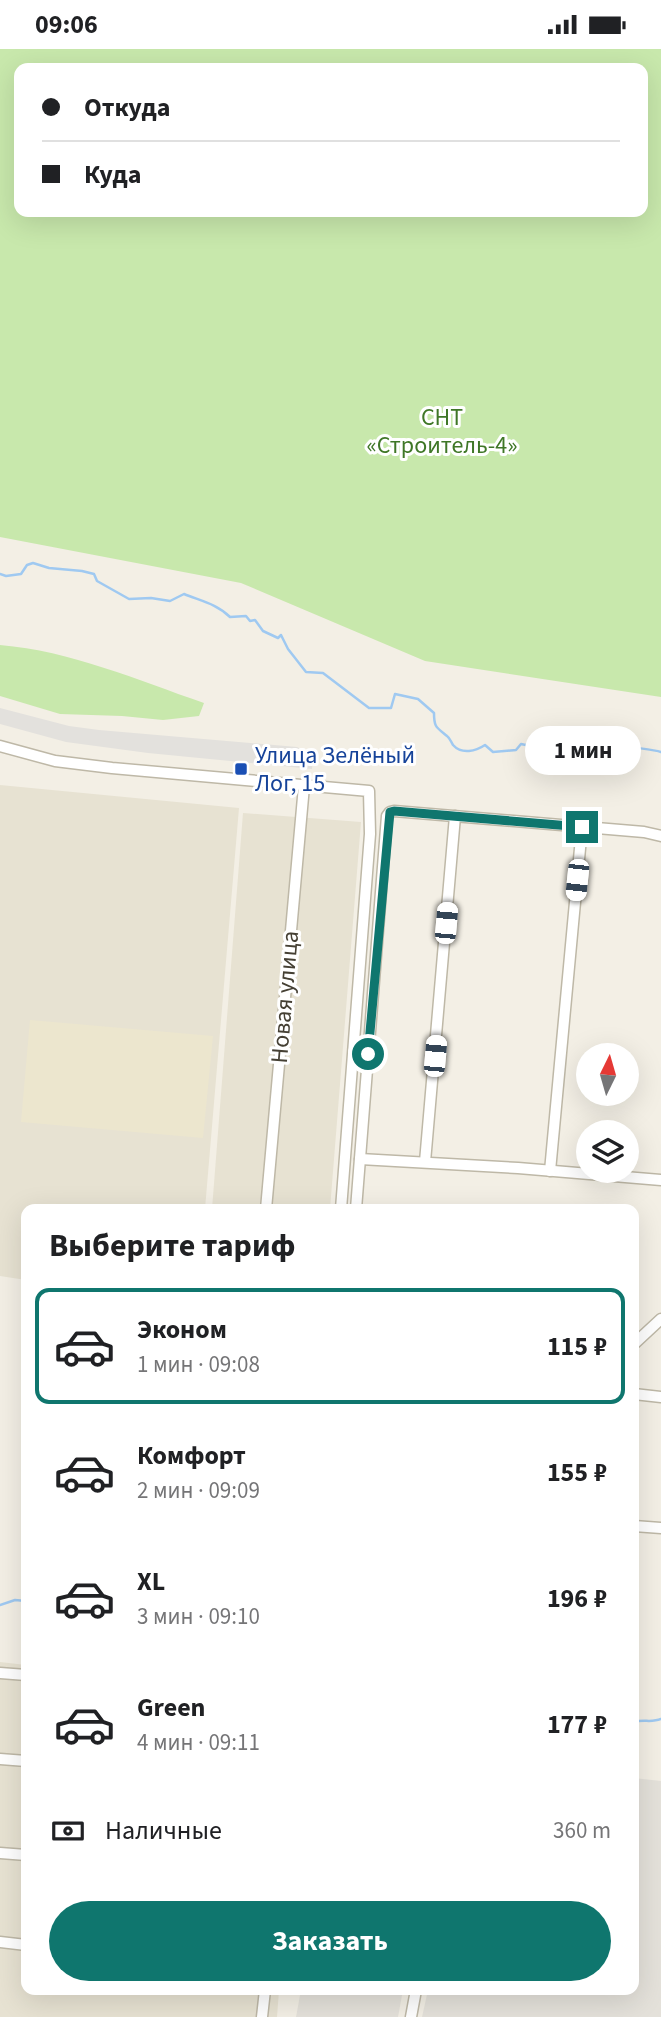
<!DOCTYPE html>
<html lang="ru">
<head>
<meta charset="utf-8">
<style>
	:root { --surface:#fff; --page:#f2f2f2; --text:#202124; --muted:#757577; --line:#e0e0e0; --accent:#0f766e }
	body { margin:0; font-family:"Source Sans 3",sans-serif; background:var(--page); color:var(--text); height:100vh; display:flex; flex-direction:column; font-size:26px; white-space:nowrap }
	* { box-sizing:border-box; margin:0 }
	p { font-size:23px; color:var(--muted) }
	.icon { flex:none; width:38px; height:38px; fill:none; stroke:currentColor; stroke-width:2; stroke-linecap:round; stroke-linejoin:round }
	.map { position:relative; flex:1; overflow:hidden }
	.side { position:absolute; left:21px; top:1155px; width:618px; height:791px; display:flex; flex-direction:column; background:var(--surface); border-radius:14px; box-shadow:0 7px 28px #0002 }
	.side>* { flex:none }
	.guide { position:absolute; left:14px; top:14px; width:634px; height:154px; border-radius:14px; box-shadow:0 7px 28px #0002; display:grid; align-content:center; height:154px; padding:0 28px; background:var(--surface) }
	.needle { width:46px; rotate:5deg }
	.fabs { position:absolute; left:576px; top:994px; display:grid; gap:14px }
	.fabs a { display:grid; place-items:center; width:63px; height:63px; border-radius:50%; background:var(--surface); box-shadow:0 7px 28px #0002; font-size:35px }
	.end { position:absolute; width:32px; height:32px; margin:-16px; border:9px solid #0f766e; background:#fff; box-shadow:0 0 0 4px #fff }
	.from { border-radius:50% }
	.bubble { position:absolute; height:49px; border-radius:24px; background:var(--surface); box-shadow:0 7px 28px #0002; font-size:23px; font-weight:700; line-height:49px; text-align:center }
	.car { position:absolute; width:21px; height:42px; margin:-21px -10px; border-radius:9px; box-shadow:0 0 5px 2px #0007; background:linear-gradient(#fff 24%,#345 0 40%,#fff 0 76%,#345 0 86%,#fff 0) }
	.guide b { display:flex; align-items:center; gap:24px; height:66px; font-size:26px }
	.guide b+b { border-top:2px solid var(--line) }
	.guide i { width:18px; height:18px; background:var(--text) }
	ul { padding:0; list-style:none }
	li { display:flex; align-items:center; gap:21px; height:116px; margin:0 14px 10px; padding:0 14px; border:4px solid transparent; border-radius:14px }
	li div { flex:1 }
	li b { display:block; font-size:26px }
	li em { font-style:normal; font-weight:700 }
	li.active { border-color:var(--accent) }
	li>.icon { width:63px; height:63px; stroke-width:1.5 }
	h2 { padding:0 28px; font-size:32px; line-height:84px }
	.pay { display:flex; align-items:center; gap:18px; height:77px; padding:0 28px; font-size:26px }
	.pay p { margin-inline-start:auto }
	.button { display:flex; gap:14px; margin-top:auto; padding:14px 28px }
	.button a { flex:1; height:80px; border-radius:42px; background:var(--accent); color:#fff; font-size:28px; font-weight:700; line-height:80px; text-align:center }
	.status { display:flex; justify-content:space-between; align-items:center; height:49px; padding:0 35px; background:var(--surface); direction:ltr }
	.status svg { height:19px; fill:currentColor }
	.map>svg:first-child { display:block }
	.residential { fill:#e7e2d2 }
	.industrial { fill:#e4e1da }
	.education { fill:#ece6ce }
	.green { fill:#c8e8ac; fill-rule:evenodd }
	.parking { fill:#e3e1dd }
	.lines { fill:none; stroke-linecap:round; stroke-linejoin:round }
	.stream { stroke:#9fc9f1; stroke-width:2.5 }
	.minor-casing { stroke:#beb8a7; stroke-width:13 }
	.minor { stroke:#fff; stroke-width:10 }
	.route { stroke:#0f766e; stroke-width:9 }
	.transit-dot { fill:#1a4fb4; stroke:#fff; stroke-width:2.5 }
	.labels { text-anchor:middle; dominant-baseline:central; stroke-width:6; stroke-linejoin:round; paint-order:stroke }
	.park-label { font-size:24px; fill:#3f7727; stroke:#fff }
	.transit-label { font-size:24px; fill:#164399; stroke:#fff; text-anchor:start }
	.street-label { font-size:24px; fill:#454034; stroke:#fff }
</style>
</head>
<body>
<div class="status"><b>09:06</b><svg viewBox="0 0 49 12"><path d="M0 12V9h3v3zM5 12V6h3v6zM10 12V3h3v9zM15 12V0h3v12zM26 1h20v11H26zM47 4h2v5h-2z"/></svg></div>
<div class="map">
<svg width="661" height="1968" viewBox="0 0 661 1968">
	<rect width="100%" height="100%" fill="#f3efe5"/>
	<!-- residential -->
	<g class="residential">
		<polygon points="0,736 239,759 205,1160 26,1160 26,1231 0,1227"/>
		<polygon points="243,764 361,773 330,1160 212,1160"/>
		<polygon points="0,1613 26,1616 26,1941 279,1941 277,1968 0,1968"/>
	</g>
	<!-- industrial -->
	<g class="industrial">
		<polygon points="634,1729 661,1732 661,1968 422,1968 428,1941 634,1941"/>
		<polygon points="301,1941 403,1941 398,1968 296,1968"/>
	</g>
	<!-- education -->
	<polygon class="education" points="30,971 213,987 203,1089 21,1073"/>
	<!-- green -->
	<g class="green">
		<path d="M 0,0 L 661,0 L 661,648 L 425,612 L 241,534 L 0,488 ZM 19,19 L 642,19 L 642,163 L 19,163 Z"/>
		<path d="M 0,596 C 71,602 137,631 204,654 L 199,667 L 163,671 L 122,667 L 60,665 L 0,647 Z"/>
	</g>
	<!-- parking -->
	<polygon class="parking" points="0,659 69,677 99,681 297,698 313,706 312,720 148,704 66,693 0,675"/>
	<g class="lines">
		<!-- stream -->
		<g class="stream">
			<path d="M 0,525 L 6,527 L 21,525 L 27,516 L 33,514 L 49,519 L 82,522 L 94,525 L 97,532 L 129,550 L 151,549 L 170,552 L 184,545 C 201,552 217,555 230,568 L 246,567 L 250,572 L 255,571 L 263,582 L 278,589 L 281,586 L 288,600 L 306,623 L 323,624 L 369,659 L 391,659 L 395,645 L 418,650 L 434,664 C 434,678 436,678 447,687 C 450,689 451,693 453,696 C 462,706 476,702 485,696 L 493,703 L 516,701 L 521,695 C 538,698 558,706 570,691 L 606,703 L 612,712 L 615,712 L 619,710 L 621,698 C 625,697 656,701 661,703"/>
			<polyline points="0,1556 15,1551 26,1552"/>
			<path d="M 634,1673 C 643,1670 652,1674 661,1670"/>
		</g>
		<defs>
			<g id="minor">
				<polyline points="0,697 55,712 112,719 369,742 370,785 341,1160"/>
				<polyline points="360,1110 518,1119 661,1131"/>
				<polyline points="425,1113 455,767"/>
				<polyline points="550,1122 582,778"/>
				<polyline points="266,1160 304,737"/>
				<polyline points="356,1160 387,767 390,763 394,762 644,783 661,787"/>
				<polyline points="634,1295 661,1270"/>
				<polyline points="634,1345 661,1348"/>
				<polyline points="634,1477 661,1479"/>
				<polyline points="0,1624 26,1626"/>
				<polyline points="0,1710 26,1712"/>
				<polyline points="0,1804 26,1806"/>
				<polyline points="0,1893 26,1896"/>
				<polyline points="262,1968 265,1941"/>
				<polyline points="411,1968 416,1941"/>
			</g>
		</defs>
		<!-- minor casing -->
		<use href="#minor" class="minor-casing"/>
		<!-- minor -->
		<use href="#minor" class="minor"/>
	</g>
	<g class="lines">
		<!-- route -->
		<polyline class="route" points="368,1005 390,763 394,762 582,778"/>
	</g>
	<!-- markers -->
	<rect class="transit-dot" x="234" y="713" width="14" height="14" rx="3.5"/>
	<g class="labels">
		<!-- park labels -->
		<g class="park-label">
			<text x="442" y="368">СНТ<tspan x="442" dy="28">«Строитель-4»</tspan></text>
		</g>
		<!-- transit labels -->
		<g class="transit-label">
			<text x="255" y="706">Улица Зелёный<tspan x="255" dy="28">Лог, 15</tspan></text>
		</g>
		<!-- street labels -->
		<g class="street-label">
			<text transform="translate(285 948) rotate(-85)">Новая улица</text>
		</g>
	</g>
</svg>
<div class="fabs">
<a><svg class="needle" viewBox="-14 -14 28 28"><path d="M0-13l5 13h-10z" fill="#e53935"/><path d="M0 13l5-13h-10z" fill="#757577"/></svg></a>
<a><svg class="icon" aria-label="layers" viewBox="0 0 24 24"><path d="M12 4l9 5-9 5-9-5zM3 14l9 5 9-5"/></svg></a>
</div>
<i class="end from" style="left:368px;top:1005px"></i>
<i class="end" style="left:582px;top:778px"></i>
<div class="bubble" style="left:525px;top:677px;width:116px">1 мин</div>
<i class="car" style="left:577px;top:831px;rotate:186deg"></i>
<i class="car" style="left:446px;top:874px;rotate:5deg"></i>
<i class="car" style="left:435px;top:1007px;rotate:5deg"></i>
<div class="guide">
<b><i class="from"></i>Откуда</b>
<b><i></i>Куда</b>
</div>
<section class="side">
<h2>Выберите тариф</h2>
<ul>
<li class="active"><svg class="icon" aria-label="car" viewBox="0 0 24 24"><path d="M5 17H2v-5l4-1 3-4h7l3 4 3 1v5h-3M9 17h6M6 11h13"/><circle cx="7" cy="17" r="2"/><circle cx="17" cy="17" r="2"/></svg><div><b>Эконом</b><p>1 мин · 09:08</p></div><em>115 ₽</em></li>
<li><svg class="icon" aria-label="car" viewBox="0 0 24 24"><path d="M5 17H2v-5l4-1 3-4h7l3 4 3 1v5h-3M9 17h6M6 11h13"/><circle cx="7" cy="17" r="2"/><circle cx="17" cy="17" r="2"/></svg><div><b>Комфорт</b><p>2 мин · 09:09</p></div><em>155 ₽</em></li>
<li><svg class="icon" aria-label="car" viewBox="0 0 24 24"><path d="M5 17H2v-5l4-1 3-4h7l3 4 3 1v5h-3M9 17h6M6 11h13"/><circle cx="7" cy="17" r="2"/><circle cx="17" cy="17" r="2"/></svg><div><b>XL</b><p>3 мин · 09:10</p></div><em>196 ₽</em></li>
<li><svg class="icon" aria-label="car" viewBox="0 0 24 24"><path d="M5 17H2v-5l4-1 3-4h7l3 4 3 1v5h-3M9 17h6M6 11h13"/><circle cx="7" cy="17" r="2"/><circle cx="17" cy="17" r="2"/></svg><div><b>Green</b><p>4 мин · 09:11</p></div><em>177 ₽</em></li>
</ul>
<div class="pay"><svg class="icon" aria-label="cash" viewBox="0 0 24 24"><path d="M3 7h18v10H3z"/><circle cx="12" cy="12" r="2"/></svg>Наличные<p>360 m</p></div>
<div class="button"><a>Заказать</a></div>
</section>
</div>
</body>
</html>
